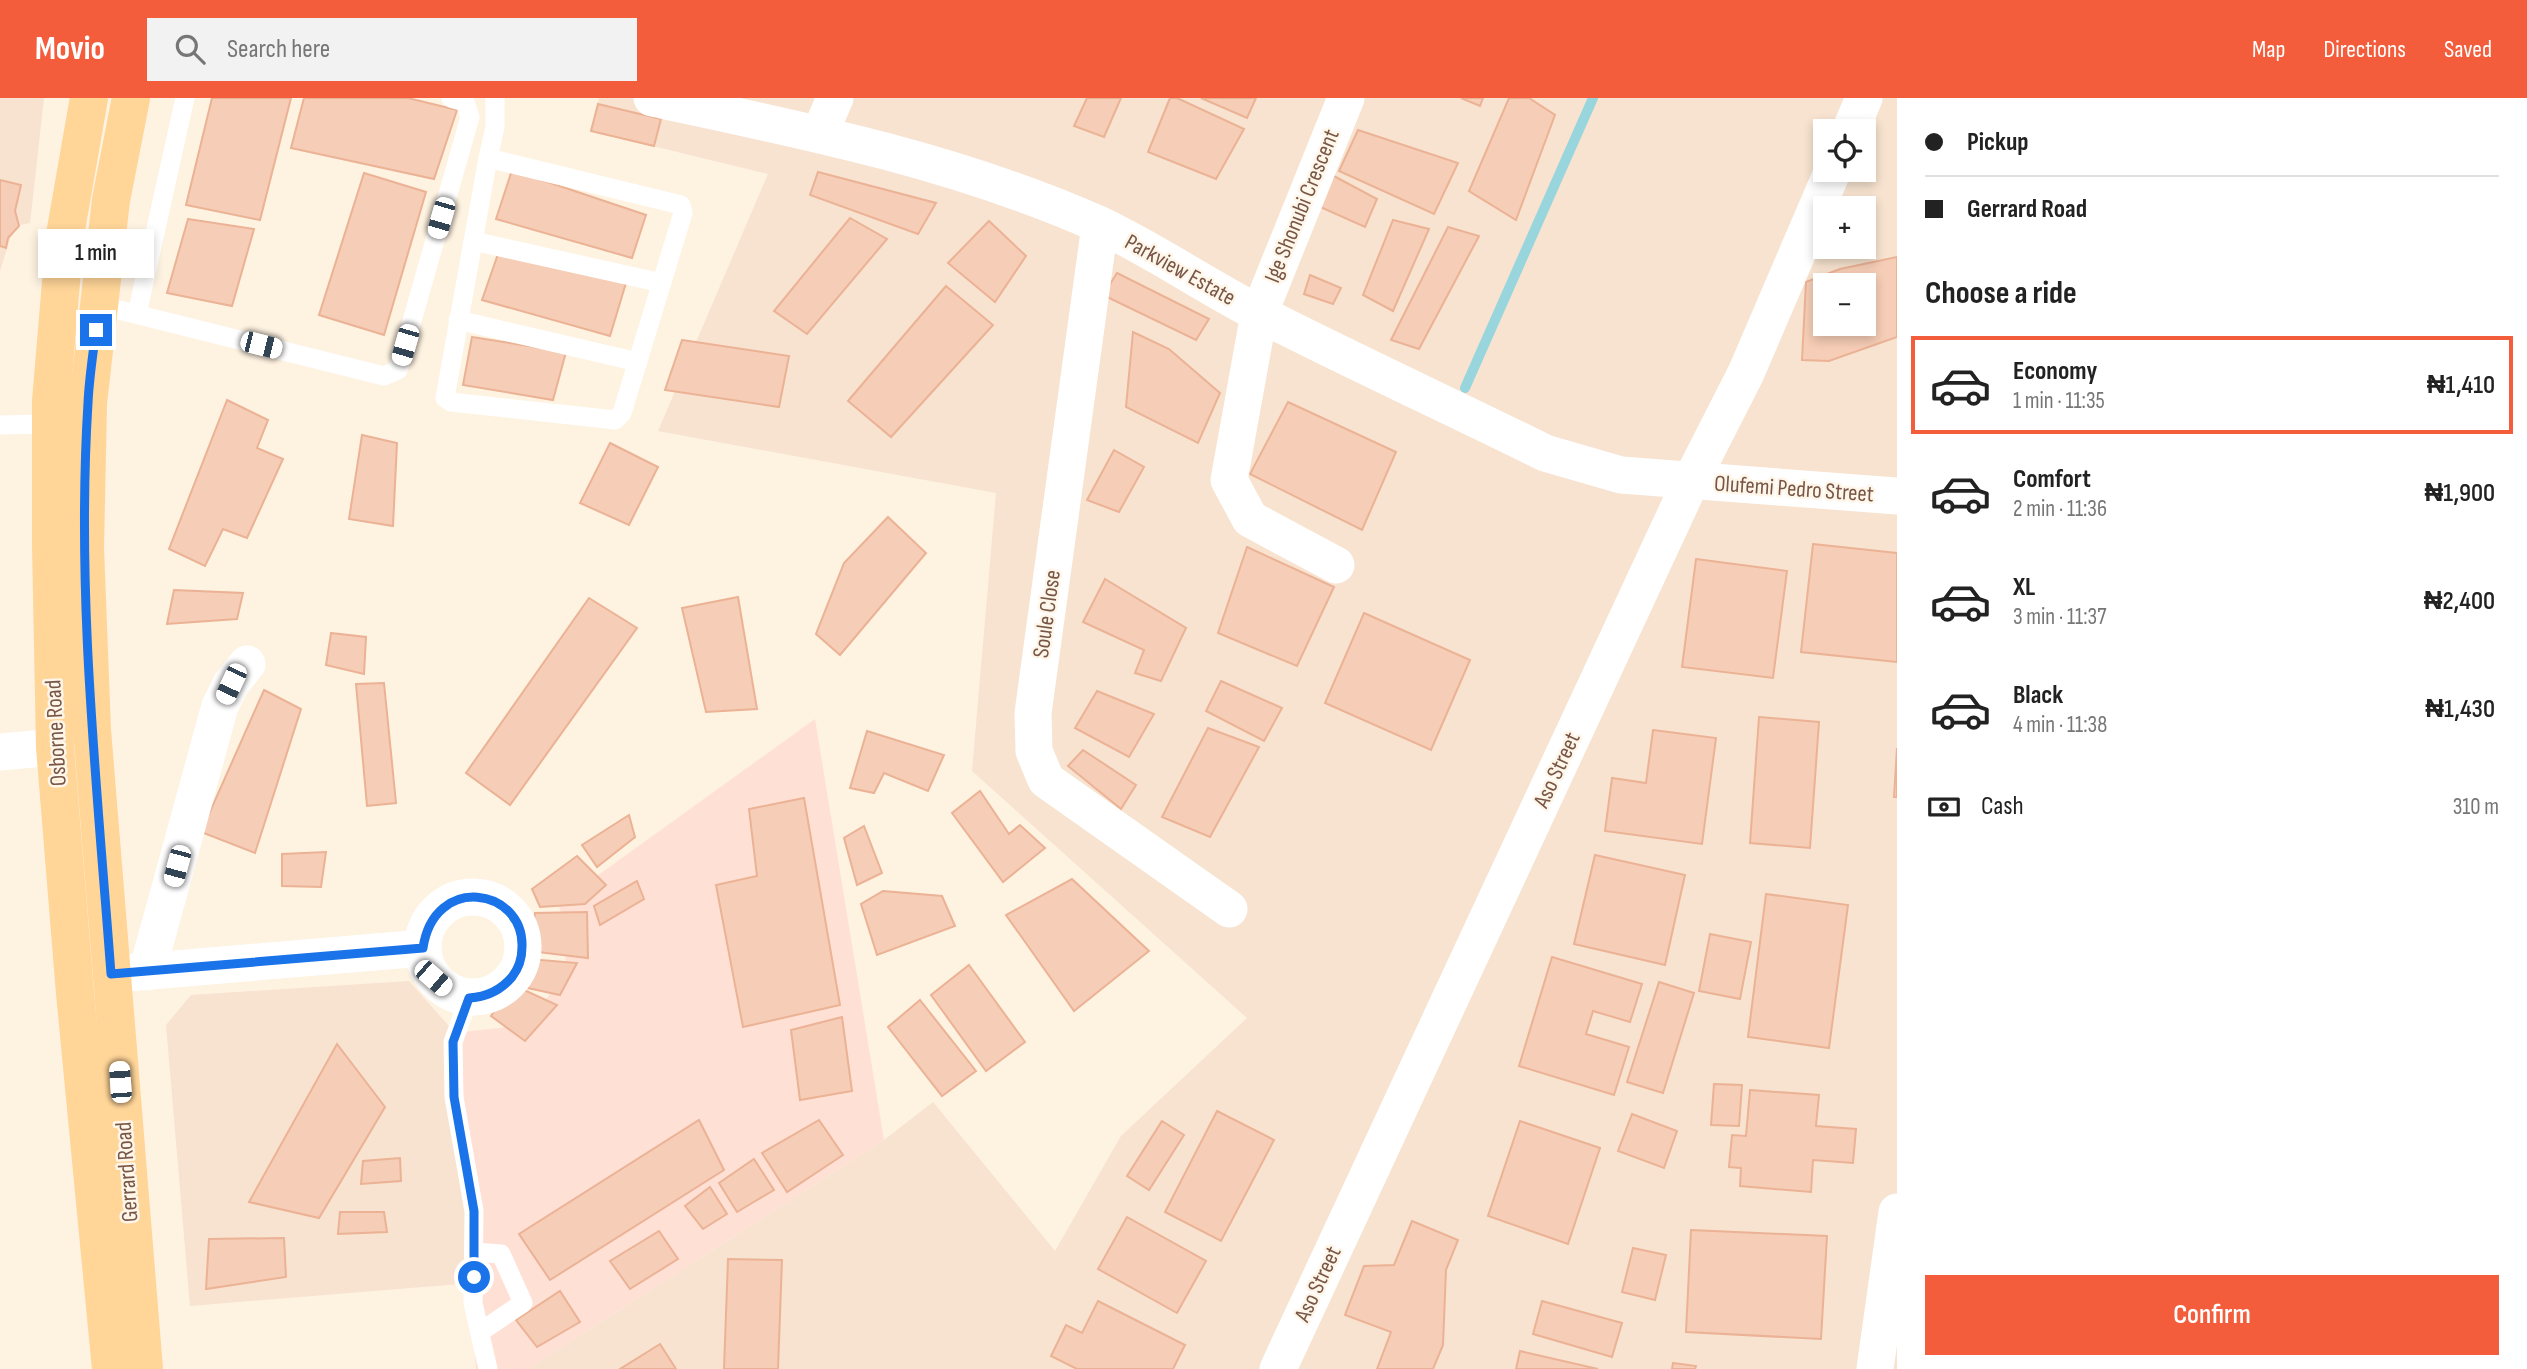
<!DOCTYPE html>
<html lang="en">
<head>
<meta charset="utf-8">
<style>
	:root { --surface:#fff; --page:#f2f2f2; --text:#222; --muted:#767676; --line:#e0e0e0; --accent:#f45d3b }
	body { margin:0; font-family:"Sofia Sans Condensed",sans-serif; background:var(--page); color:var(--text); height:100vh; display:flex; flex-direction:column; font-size:26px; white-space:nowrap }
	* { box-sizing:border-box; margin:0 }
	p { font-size:23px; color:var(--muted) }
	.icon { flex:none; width:38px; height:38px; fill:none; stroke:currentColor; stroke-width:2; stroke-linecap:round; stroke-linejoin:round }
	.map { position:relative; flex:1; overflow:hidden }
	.sheet { display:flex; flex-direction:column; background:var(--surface); width:630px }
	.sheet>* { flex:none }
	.top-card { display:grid; align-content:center; height:154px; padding:0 28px; background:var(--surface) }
	.controls { position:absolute; left:1813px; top:21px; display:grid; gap:14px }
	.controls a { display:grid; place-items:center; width:63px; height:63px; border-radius:0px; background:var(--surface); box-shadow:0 4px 10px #0003; font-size:35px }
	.end { position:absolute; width:32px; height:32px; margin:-16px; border:9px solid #1a73e8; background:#fff; box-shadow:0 0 0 4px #fff }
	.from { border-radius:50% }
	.bubble { position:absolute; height:49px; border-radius:0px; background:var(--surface); box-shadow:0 4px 10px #0003; font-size:23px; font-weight:600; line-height:49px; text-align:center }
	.car { position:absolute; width:21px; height:42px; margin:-21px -10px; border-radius:9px; box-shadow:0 0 5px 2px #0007; background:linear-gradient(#fff 24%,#345 0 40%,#fff 0 76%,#345 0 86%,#fff 0) }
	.top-card b { display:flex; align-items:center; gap:24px; height:66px; font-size:26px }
	.top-card b+b { border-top:2px solid var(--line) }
	.top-card i { width:18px; height:18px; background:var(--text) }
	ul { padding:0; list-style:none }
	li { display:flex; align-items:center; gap:21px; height:98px; margin:0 14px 10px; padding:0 14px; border:4px solid transparent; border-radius:0px }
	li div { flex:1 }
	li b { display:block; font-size:26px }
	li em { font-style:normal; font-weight:600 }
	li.on { border-color:var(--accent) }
	li>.icon { width:63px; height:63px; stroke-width:1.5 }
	h2 { padding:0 28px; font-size:32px; line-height:84px }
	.pay { display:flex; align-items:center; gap:18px; height:77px; padding:0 28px; font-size:26px }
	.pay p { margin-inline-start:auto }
	.action { display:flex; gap:14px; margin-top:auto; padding:14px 28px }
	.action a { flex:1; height:80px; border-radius:0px; background:var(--accent); color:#fff; font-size:28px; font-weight:600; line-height:80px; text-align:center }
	header { display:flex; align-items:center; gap:42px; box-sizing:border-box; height:98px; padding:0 35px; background:var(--accent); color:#fff }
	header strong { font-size:33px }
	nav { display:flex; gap:38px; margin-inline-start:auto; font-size:24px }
	.search { width:490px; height:63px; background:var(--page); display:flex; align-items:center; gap:18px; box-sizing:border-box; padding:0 24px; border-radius:0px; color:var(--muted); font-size:26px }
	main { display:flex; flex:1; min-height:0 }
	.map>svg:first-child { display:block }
	.residential { fill:#f7e3cf; fill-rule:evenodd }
	.commercial { fill:#ffe0d5 }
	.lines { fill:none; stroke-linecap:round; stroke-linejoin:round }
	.stream { stroke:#99d5dc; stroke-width:10 }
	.building { fill:#f6cdb6; stroke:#ebb295; stroke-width:2; fill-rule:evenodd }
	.lane { stroke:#fff; stroke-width:19 }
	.street { stroke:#fff; stroke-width:37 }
	.primary { stroke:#ffd598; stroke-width:38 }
	.route { stroke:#1a73e8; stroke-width:9 }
	.labels { text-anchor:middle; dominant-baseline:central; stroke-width:5; stroke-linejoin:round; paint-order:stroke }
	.street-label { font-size:23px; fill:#785646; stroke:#fff6ea }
</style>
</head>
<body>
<header>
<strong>Movio</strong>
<div class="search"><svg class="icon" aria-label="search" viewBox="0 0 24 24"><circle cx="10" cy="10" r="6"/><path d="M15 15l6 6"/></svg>Search here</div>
<nav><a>Map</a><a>Directions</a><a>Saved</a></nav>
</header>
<main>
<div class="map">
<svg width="1897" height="1271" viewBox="0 0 1897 1271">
	<rect width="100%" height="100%" fill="#fef2e1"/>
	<!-- residential -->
	<g class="residential">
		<polygon points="0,0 44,0 30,125 14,128 0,173"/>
		<path d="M 599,0 L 1897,0 L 1897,1271 L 528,1271 L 884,1042 L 933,1004 L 1055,1153 L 1121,1038 L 1247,920 L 972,673 L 996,395 L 658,333 L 768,76 L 591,33 ZM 1825,33 L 1864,33 L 1864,72 L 1825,72 ZM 1825,110 L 1864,110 L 1864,149 L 1825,149 ZM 1825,187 L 1864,187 L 1864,226 L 1825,226 Z"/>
		<polygon points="409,883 455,935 472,1185 190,1208 166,927 191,897"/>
	</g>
	<!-- commercial -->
	<polygon class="commercial" points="815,621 884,1042 528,1271 476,1271 455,935 517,928 543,906 559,883 565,867 567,831 558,806"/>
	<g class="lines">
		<!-- stream -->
		<polyline class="stream" points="1465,290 1593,0"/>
	</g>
	<!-- building -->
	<g class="building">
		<polygon points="212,0 291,0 260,122 186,107"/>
		<polygon points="304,0 408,0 457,12 434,81 291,50"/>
		<polygon points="1087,0 1121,0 1104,39 1074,28"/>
		<polygon points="1170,0 1177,0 1244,31 1216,81 1148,54"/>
		<polygon points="1201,0 1256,0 1247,20"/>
		<polygon points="1461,0 1483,0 1480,8"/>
		<polygon points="1509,0 1529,0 1555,17 1516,122 1469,93"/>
		<polygon points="598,6 661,21 654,48 591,33"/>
		<polygon points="1358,32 1458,65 1434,116 1339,73"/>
		<polygon points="512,72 646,117 632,160 496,121"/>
		<polygon points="818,74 936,105 918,136 810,97"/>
		<polygon points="364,75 426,94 384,237 319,217"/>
		<polygon points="1330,76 1377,101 1365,129 1318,108"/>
		<polygon points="0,82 21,87 15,113 19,128 8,140 6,150 0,148"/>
		<polygon points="850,120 887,141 807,236 774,213"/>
		<polygon points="188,121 254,131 232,208 167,195"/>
		<polygon points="1393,122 1429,131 1393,213 1363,197"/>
		<polygon points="989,123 1026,158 995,204 948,165"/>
		<polygon points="1448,129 1479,138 1419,251 1391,242"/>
		<polygon points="499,153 626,185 610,238 482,202"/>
		<path d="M 1897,159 L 1897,239 L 1829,263 L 1802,262 L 1806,184 L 1840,171 ZM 1825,187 L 1864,187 L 1864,226 L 1825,226 Z"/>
		<polygon points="1117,175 1209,221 1196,242 1103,197"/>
		<polygon points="1310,177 1341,190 1333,206 1304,196"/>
		<polygon points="946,188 993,227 891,339 848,303"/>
		<polygon points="1133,234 1169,251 1220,295 1198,345 1126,309"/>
		<polygon points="472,239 566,254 553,302 463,287"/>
		<polygon points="682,242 789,258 779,309 665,292"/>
		<polygon points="227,302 268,322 257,350 283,361 247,440 223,431 205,468 169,451"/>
		<polygon points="1288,304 1396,354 1362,432 1250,376"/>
		<polygon points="362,337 397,345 393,428 349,421"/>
		<polygon points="610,345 658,369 629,427 580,405"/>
		<polygon points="1114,352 1144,369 1119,414 1087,402"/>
		<polygon points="888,419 926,455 840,557 816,536 844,465"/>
		<polygon points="1813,446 1897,455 1897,564 1801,554"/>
		<polygon points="1247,449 1334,489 1297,568 1218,535"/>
		<polygon points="1696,461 1787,473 1773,580 1682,569"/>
		<polygon points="1105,481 1186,530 1161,583 1135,575 1144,552 1083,524"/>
		<polygon points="174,492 243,495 237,521 167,526"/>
		<polygon points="738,499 757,611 706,614 682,510"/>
		<polygon points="589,500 637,530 510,707 466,675"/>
		<polygon points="1364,515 1470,562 1431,652 1325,605"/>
		<polygon points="331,535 366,539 364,576 326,567"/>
		<polygon points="1221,583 1282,610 1264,643 1206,613"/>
		<polygon points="384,585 396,705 367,708 356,586"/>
		<polygon points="264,592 301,611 255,755 201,734"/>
		<polygon points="1097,593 1154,616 1129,659 1075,630"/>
		<polygon points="1759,619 1819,624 1810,750 1750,745"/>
		<polygon points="1208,630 1259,649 1210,739 1162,719"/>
		<polygon points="1653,632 1716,640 1702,746 1605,733 1612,680 1646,685"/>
		<polygon points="867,633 944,657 928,693 884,675 874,695 850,690"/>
		<polygon points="1897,650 1897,699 1894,699"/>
		<polygon points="1083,652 1136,687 1121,711 1068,668"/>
		<polygon points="980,693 1009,736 1020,727 1045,750 1003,784 952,715"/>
		<polygon points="804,700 840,907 743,929 716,787 757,778 749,711"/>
		<polygon points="629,717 635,739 597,769 582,747"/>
		<polygon points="864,728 882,775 857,787 844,740"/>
		<polygon points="326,754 321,789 282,788 282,756"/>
		<polygon points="1595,757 1685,777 1665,867 1574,846"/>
		<polygon points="577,758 606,787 585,806 540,809 532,791"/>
		<polygon points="1072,781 1149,853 1074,913 1006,817"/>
		<polygon points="637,783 644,801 600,827 594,808"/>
		<polygon points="883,793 942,798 955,828 877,857 861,806"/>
		<polygon points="1766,796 1848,807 1829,950 1748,939"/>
		<polygon points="587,814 588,860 529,853 535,815"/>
		<polygon points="1710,836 1751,844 1740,901 1699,893"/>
		<polygon points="1552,859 1642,886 1630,924 1593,913 1586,936 1629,949 1614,997 1519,968"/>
		<polygon points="529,861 577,865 560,897 514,887"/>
		<polygon points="969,867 1025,944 986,973 931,897"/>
		<polygon points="1659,884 1694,895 1663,995 1627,984"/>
		<polygon points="511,886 557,907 525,943 491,918"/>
		<polygon points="920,902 976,973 942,998 888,929"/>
		<polygon points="842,919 852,993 800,1002 791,932"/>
		<polygon points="337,946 385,1009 319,1120 249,1104"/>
		<polygon points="1714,986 1742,987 1739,1028 1711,1027"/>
		<polygon points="1750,992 1819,997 1816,1028 1856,1031 1853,1065 1813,1062 1811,1094 1740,1088 1741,1070 1729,1069 1732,1037 1746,1038"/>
		<polygon points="1217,1013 1274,1042 1221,1143 1165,1114"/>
		<polygon points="1632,1016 1677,1033 1664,1070 1618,1053"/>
		<polygon points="699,1022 724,1072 550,1182 519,1136"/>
		<polygon points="819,1022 843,1057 787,1094 762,1055"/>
		<polygon points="1162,1023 1184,1037 1149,1092 1127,1078"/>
		<polygon points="1520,1023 1600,1050 1568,1146 1488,1118"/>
		<polygon points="400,1060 401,1083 361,1086 363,1063"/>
		<polygon points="754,1061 774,1092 737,1114 719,1085"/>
		<polygon points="710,1089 727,1116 703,1131 685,1108"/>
		<polygon points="340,1114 384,1114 387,1134 338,1136"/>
		<polygon points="1127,1119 1206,1163 1177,1215 1098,1171"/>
		<polygon points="1412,1123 1458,1142 1446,1172 1443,1247 1433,1271 1377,1271 1391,1234 1345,1217 1364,1168 1394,1167"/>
		<polygon points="1691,1132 1827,1138 1821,1241 1686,1234"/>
		<polygon points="659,1133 678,1161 630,1191 610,1163"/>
		<polygon points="284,1140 286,1179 206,1191 209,1141"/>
		<polygon points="1633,1150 1666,1157 1655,1202 1622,1194"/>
		<polygon points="728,1161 782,1162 778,1271 724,1271"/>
		<polygon points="560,1193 580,1224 537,1249 516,1222"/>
		<polygon points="1098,1203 1185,1247 1173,1271 1077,1271 1051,1258 1066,1227 1082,1235"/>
		<polygon points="1542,1203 1622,1225 1612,1259 1533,1236"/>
		<polygon points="660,1246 676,1271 620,1271"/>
		<polygon points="1520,1253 1598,1271 1516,1271"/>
		<polygon points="1673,1265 1696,1268 1695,1271 1672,1271"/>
	</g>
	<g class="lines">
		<!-- lane -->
		<g class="lane">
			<polyline points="488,60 681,107 683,115 622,315 615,322 451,304 445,300 488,60 495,29 495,0"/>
			<polyline points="473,143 662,185"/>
			<polyline points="99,207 384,278 398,272 470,19 465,4 451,0"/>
			<polyline points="137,216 185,0"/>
			<polyline points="458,222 638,264"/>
			<polyline points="0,327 51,326"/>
			<polyline points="469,900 453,944 454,999 474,1113 473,1205 488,1271"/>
			<polyline points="474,1154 501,1156 523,1205 480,1234"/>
		</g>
		<!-- street -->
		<g class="street">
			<path d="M 652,0 C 803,32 956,63 1098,126 C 1154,152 1205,188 1260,216 C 1354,264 1450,308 1545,355 L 1621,377 L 1897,398"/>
			<polyline points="1850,33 1864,0"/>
			<polyline points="820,35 835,0"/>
			<polyline points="1100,127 1033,615 1034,653 1046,682 1229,811"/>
			<polyline points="1336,467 1250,421 1229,382 1259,216 1346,0"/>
			<polyline points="0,654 55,649"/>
			<circle cx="473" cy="849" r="50"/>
			<polyline points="147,874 220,608 231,586 247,566"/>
			<polyline points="127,875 423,850"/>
			<polyline points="1278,1271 1691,383 1746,275 1833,72"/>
			<polyline points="1875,1271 1897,1114"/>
		</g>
		<!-- primary -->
		<g class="primary">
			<polyline points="89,0 65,137 51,303 51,446 55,649 75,895 111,1271"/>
			<polyline points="131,0 111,102 88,305 85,450 92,632 144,1271"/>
		</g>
	</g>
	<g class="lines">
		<!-- route -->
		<path class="route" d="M 96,232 C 93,256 89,281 88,305 C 76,496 97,687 111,876 L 423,850 C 434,775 524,790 522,849 C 522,860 519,870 512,879 C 501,892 486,899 469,900 L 453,944 L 454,999 L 474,1113 L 474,1179"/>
	</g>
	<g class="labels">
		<!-- street labels -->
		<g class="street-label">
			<text transform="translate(1302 108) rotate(-68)">Ige Shonubi Crescent</text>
			<text transform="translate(1180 172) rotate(29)">Parkview Estate</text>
			<text transform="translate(1794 391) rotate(4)">Olufemi Pedro Street</text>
			<text transform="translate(1047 516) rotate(-82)">Soule Close</text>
			<text transform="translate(56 635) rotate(-93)">Osborne Road</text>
			<text transform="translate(1557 672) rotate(-65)">Aso Street</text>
			<text transform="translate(127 1074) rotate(-94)">Gerrard Road</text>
			<text transform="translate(1318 1186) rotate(-65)">Aso Street</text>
		</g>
	</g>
</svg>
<div class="controls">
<a><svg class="icon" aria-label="locate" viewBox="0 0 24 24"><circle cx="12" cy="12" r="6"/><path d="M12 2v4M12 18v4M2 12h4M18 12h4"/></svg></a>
<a>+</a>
<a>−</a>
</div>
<i class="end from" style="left:474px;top:1179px"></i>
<i class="end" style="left:96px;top:232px"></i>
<div class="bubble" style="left:38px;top:131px;width:116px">1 min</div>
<i class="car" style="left:441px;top:120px;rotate:196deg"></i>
<i class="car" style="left:261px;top:247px;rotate:104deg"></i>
<i class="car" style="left:405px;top:247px;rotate:196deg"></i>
<i class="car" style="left:231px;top:586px;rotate:205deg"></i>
<i class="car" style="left:177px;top:768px;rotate:195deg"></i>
<i class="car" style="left:433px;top:880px;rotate:131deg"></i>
<i class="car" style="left:120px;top:984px;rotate:356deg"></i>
</div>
<section class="sheet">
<div class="top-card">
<b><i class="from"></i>Pickup</b>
<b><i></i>Gerrard Road</b>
</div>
<h2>Choose a ride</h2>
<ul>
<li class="on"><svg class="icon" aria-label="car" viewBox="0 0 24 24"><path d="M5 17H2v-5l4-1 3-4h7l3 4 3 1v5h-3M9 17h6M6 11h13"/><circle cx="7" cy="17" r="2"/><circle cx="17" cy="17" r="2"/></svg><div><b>Economy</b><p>1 min · 11:35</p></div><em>₦1,410</em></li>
<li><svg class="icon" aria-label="car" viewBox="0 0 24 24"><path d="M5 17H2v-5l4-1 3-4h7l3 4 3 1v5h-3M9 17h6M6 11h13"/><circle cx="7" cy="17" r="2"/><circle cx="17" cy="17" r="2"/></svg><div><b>Comfort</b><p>2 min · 11:36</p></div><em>₦1,900</em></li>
<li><svg class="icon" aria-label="car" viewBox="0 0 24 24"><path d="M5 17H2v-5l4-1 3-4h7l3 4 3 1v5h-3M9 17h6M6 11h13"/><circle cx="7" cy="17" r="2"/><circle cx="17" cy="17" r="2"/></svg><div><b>XL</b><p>3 min · 11:37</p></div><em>₦2,400</em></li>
<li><svg class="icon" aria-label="car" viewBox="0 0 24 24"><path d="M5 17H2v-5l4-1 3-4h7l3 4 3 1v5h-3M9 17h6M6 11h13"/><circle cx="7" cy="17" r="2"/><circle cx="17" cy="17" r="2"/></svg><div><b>Black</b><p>4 min · 11:38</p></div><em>₦1,430</em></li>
</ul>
<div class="pay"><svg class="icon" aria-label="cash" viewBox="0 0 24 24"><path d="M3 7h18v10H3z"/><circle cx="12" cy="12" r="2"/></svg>Cash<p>310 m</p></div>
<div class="action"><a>Confirm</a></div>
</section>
</main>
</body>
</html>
